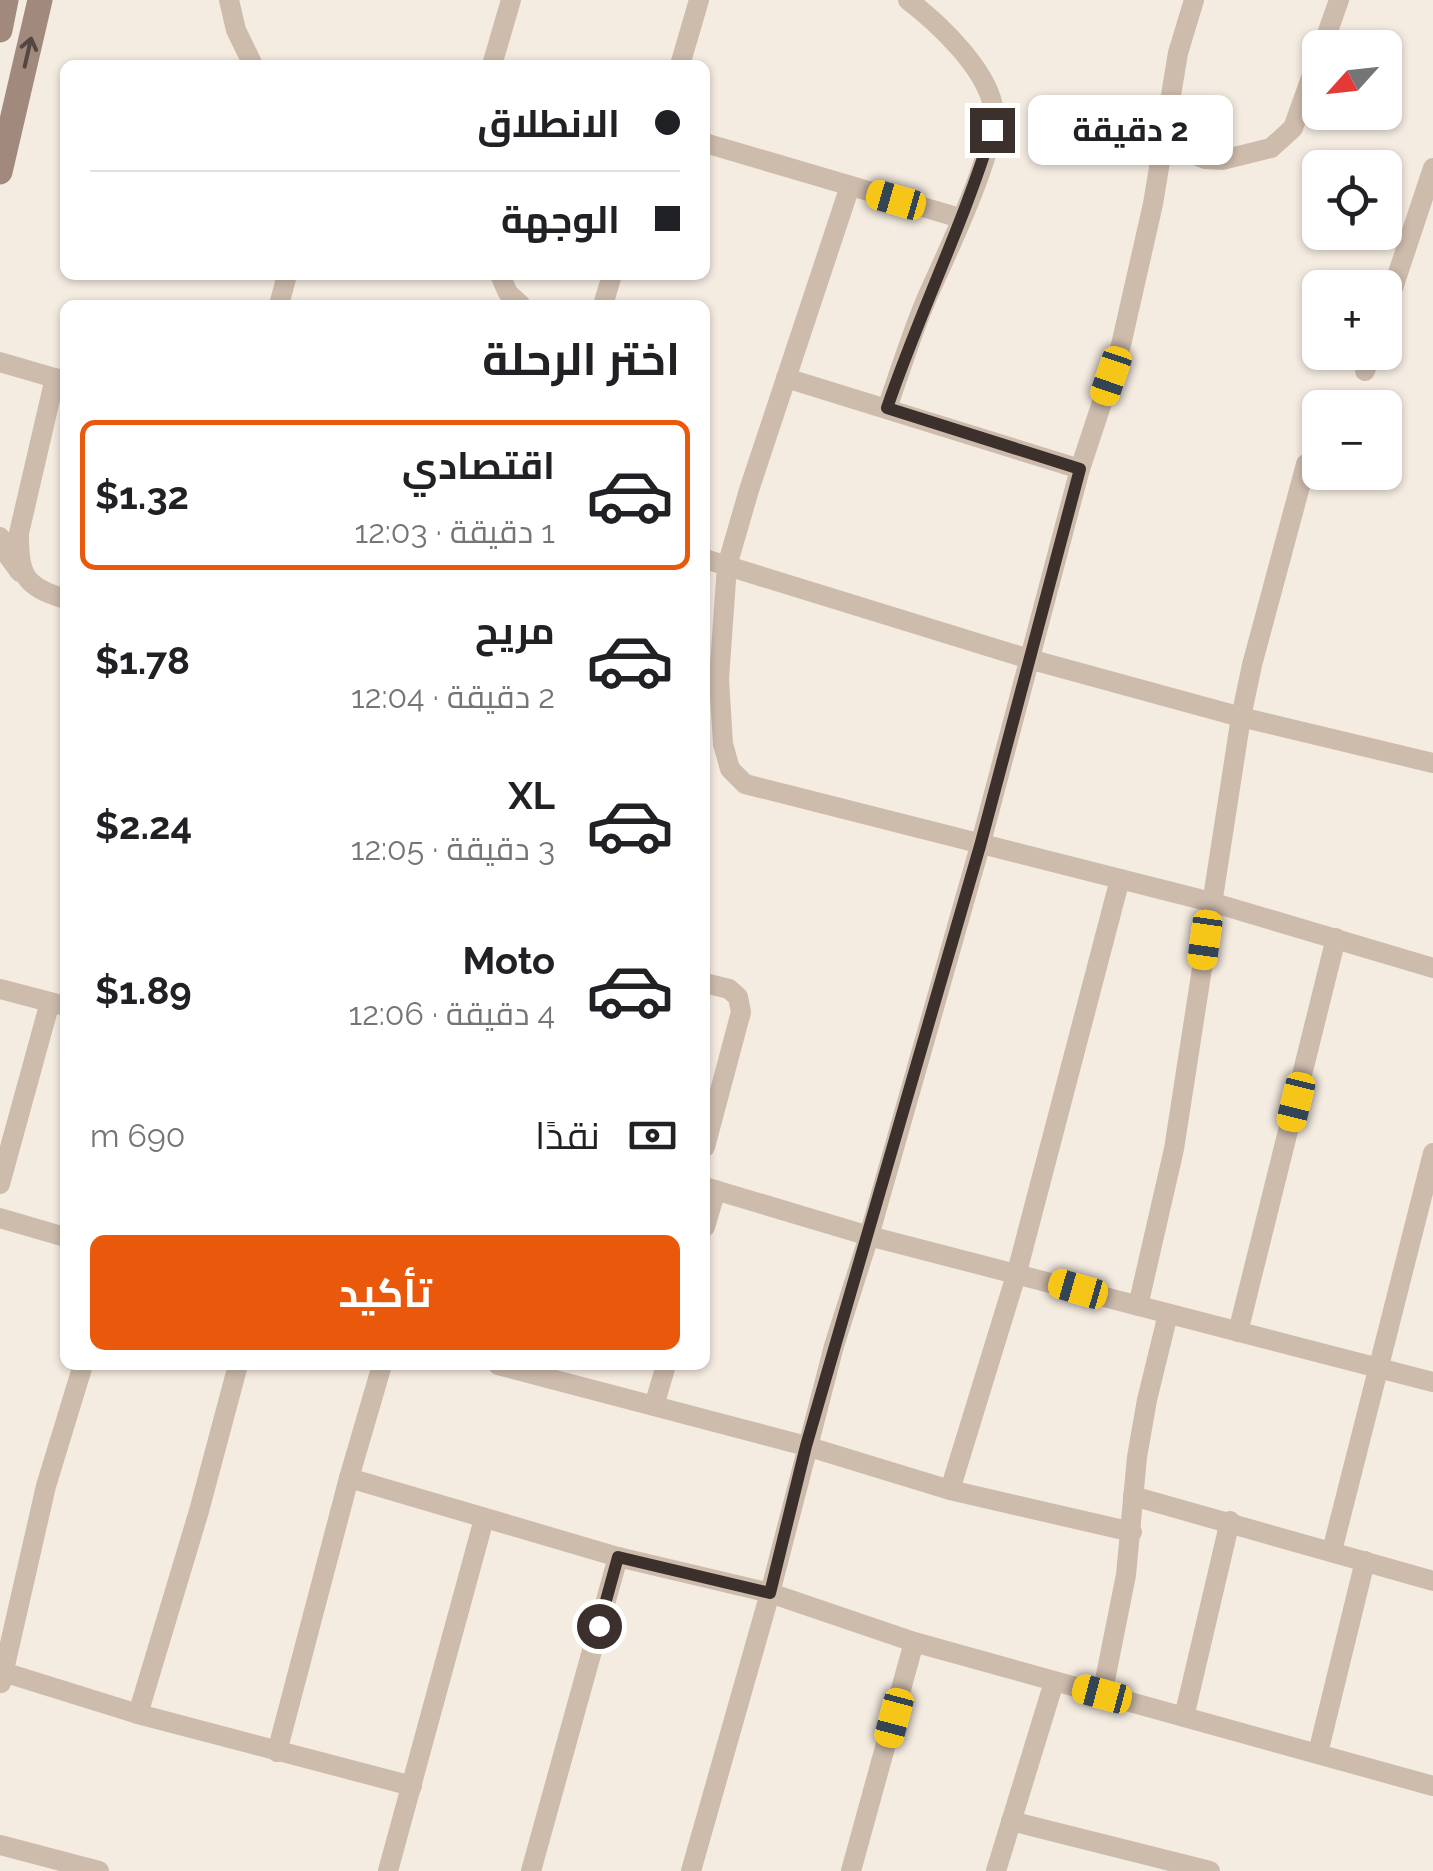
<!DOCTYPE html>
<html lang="ar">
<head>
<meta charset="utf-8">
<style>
	:root { --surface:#fff; --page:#f2f2f2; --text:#202124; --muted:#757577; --line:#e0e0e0; --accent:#ea580c }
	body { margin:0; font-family:Raleway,Cairo,sans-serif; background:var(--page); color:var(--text); direction:rtl; height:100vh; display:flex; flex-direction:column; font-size:38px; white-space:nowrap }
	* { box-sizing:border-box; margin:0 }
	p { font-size:32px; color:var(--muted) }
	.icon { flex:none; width:55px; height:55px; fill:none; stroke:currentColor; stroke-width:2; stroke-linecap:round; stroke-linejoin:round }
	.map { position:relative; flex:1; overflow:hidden; direction:ltr }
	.sheet { position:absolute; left:60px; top:300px; width:650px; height:1070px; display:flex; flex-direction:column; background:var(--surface); border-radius:15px; box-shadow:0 2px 8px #0004; direction:rtl }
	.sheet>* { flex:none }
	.banner { position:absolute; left:60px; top:60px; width:650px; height:220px; border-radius:15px; box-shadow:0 2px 8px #0004; direction:rtl; display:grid; align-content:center; height:220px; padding:0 30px; background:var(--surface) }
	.needle { width:65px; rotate:243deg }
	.controls { position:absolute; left:1302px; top:30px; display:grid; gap:20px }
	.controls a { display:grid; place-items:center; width:100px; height:100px; border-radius:15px; background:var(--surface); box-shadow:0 2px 8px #0004; font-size:50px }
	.end { position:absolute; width:45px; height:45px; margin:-22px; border:12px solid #3b302b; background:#fff; box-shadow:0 0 0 5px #fff }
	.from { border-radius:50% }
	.bubble { position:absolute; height:70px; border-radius:15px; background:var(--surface); box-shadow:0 2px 8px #0004; font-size:32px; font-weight:700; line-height:70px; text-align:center; direction:rtl }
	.car { position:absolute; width:30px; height:60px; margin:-30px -15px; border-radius:12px; box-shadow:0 0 8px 2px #0007; background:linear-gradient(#f5c518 24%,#345 0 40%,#f5c518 0 76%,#345 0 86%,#f5c518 0) }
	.banner b { display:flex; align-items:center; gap:35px; height:95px; font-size:38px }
	.banner b+b { border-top:2px solid var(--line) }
	.banner i { width:25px; height:25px; background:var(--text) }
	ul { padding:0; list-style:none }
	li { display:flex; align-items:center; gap:30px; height:150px; margin:0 20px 15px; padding:0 10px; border:5px solid transparent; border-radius:15px }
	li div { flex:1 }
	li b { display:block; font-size:38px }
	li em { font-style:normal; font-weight:700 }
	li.on { border-color:var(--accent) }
	li>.icon { width:90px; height:90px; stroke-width:1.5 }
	h2 { padding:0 30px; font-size:45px; line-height:120px }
	.pay { display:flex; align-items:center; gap:25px; height:110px; padding:0 30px; font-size:38px }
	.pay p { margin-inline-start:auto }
	.cta { display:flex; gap:20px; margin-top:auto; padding:20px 30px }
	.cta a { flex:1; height:115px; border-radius:15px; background:var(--accent); color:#fff; font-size:40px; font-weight:700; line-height:115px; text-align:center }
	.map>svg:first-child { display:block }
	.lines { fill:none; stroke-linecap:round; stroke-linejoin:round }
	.street { stroke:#cdbbac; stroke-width:20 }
	.secondary { stroke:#a18a7d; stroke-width:25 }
	.oneway { stroke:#544640 }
	.route { stroke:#3b302b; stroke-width:12 }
</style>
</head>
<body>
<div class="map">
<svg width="1433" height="1871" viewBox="0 0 1433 1871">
	<rect width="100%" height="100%" fill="#f4ebe1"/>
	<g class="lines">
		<!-- street -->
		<g class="street">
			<polyline points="229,0 236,30 253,65"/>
			<polyline points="1322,48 1339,0"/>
			<polyline points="492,65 511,0"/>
			<polyline points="680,65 699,0"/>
			<polyline points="705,143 960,218"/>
			<polyline points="1165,144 1205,159 1222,160 1271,148 1293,128 1320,53"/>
			<polyline points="850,186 749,490 727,566 719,679 723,744 730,769 745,784 1211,902 1433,968"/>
			<polyline points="500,275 508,293 521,305"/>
			<polyline points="279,305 287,275"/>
			<polyline points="603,305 612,275"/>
			<polyline points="1385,312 1433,168"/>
			<polyline points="0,362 65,381"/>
			<polyline points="1365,371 1372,352"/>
			<path d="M 55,378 L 19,533 C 19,576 24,586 65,599"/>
			<polyline points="786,378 1080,469"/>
			<path d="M 887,408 C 900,372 911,335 926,300 C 943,260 1001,144 993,106 C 985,67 938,23 908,0"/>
			<polyline points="0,537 6,553 20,572"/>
			<polyline points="705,559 1029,659 1241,717 1433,763"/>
			<polyline points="705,983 729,989 738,997 741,1012 705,1147"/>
			<polyline points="0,989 65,1006"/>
			<polyline points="0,1184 50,1002"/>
			<polyline points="705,1187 869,1236 1433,1382"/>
			<polyline points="0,1218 65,1237"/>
			<polyline points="705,1227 716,1190"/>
			<polyline points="1138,1306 1174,1149 1241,717 1252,665 1306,464"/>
			<polyline points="1238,1332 1336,938"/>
			<polyline points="498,1365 806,1446 950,1490 1132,1532"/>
			<polyline points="654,1406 666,1365"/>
			<polyline points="349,1478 618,1557 770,1593 914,1642 1433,1786"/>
			<polyline points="950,1490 1017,1272 1120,879"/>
			<polyline points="1133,1496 1433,1581"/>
			<polyline points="1332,1551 1433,1153"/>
			<polyline points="0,1671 138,1714 412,1786"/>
			<polyline points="1,1683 46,1486 83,1365"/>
			<polyline points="1102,1695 1126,1575 1137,1457 1147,1400 1168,1314"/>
			<polyline points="138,1714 199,1511 238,1365"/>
			<polyline points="1184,1717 1230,1521"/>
			<polyline points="277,1752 349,1478 382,1365"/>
			<polyline points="1318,1753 1365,1561"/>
			<polyline points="1011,1821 1210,1871"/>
			<polyline points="0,1845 99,1871"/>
			<polyline points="388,1871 484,1519"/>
			<polyline points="531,1871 618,1557"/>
			<polyline points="691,1871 770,1593 834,1346 869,1236 980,846 1080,469 1121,345 1153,204 1178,53 1194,0"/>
			<polyline points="851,1871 914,1642"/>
			<polyline points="996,1871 1054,1682"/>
		</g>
		<!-- secondary -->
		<g class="secondary">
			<polyline points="0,30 6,0"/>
			<polyline points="0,172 40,0"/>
		</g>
	</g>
	<!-- one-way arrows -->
	<defs><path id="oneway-shaft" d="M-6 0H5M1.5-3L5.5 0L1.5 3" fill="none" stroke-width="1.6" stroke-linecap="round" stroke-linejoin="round" transform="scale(2.5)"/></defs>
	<use class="oneway" href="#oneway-shaft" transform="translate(28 52) rotate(-77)"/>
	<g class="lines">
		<!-- route -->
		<path class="route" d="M 599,1626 L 618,1557 L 770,1593 L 806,1446 L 980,846 L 1080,469 L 887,408 C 919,314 963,225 992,130"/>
	</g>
</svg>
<div class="controls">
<a><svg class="needle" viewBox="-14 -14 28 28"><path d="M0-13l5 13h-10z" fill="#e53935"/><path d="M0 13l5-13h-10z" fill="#757577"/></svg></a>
<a><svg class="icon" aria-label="locate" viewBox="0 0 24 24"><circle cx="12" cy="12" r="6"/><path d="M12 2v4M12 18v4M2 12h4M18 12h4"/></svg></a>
<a>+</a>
<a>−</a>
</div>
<i class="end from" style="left:599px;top:1626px"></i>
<i class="end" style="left:992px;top:130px"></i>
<div class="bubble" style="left:1028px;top:95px;width:205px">2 دقيقة</div>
<i class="car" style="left:896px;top:200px;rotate:286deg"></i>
<i class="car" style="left:1111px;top:376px;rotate:199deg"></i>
<i class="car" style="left:1205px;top:940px;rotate:188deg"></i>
<i class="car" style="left:1296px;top:1102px;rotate:194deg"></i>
<i class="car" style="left:1078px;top:1289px;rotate:286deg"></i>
<i class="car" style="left:1102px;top:1694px;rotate:285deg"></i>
<i class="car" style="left:894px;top:1718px;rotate:195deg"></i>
<div class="banner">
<b><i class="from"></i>الانطلاق</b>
<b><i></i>الوجهة</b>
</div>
<section class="sheet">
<h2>اختر الرحلة</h2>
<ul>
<li class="on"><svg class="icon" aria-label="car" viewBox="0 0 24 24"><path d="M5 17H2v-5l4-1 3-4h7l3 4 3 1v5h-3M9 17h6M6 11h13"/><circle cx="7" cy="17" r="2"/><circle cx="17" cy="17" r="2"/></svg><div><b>اقتصادي</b><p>1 دقيقة · 12:03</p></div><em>$1.32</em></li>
<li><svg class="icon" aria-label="car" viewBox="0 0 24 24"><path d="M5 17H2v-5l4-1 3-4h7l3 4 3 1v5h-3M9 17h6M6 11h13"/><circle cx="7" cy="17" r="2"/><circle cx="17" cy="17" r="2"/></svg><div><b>مريح</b><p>2 دقيقة · 12:04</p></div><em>$1.78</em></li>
<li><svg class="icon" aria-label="car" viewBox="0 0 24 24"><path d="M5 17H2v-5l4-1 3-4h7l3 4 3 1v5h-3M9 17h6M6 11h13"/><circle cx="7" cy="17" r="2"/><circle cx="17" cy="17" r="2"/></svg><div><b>XL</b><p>3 دقيقة · 12:05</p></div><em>$2.24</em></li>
<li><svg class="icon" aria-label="car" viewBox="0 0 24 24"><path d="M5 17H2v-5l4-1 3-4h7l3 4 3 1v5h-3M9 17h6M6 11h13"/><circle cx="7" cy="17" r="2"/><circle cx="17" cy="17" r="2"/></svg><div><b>Moto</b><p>4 دقيقة · 12:06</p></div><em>$1.89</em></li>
</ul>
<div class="pay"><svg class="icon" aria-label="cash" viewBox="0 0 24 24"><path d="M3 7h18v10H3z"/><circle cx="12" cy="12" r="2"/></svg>نقدًا<p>690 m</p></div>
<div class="cta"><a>تأكيد</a></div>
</section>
</div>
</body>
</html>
